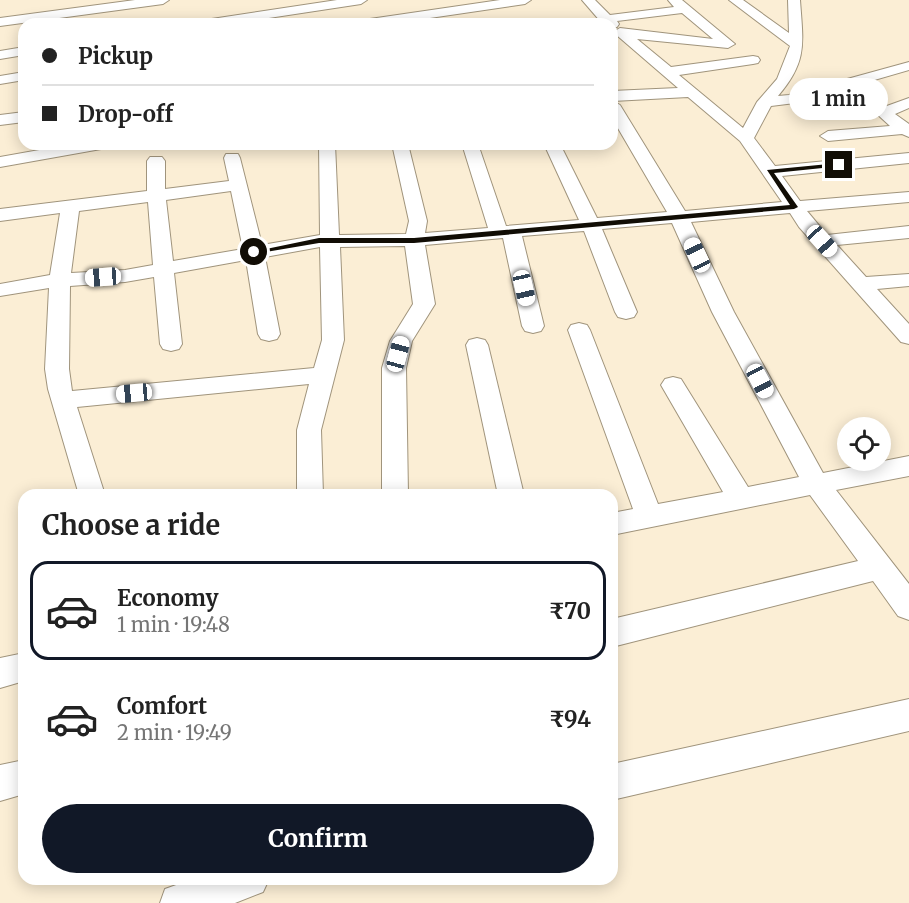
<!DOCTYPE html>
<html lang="en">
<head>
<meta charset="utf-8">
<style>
	:root { --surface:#fff; --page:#f2f2f2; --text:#222; --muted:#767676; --line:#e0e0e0; --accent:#111827 }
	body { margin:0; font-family:Merriweather,serif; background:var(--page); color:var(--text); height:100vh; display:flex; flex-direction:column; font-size:22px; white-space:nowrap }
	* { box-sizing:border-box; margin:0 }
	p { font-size:20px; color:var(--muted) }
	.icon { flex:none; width:33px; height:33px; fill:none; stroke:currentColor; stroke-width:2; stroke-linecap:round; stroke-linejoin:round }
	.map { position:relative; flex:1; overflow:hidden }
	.sheet { position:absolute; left:18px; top:489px; width:600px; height:396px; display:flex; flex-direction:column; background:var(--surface); border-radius:18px; box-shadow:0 3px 15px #0003 }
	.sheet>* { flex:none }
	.banner { position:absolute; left:18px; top:18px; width:600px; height:132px; border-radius:18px; box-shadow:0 3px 15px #0003; display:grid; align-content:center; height:132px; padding:0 24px; background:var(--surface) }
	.controls { position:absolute; left:837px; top:417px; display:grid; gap:12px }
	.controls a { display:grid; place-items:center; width:54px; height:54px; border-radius:50%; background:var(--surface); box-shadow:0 3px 15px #0003; font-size:30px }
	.end { position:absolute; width:27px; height:27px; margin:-14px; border:8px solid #110d05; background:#fff; box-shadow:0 0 0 3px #fff }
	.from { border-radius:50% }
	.bubble { position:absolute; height:42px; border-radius:21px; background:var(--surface); box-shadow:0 3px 15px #0003; font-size:20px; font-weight:700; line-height:42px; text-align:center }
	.car { position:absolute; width:18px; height:36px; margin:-18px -9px; border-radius:8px; box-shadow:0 0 4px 2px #0007; background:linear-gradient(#fff 24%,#345 0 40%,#fff 0 76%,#345 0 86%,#fff 0) }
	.banner b { display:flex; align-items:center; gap:21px; height:57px; font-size:22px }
	.banner b+b { border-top:2px solid var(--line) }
	.banner i { width:15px; height:15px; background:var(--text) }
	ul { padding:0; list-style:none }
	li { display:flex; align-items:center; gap:18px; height:99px; margin:0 12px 9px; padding:0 12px; border:3px solid transparent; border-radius:18px }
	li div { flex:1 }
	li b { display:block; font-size:22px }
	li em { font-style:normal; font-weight:700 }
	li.current { border-color:var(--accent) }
	li>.icon { width:54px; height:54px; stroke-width:1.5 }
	h2 { padding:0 24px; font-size:27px; line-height:72px }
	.primary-button { display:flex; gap:12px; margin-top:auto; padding:12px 24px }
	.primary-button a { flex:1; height:69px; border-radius:36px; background:var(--accent); color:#fff; font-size:24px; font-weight:700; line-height:69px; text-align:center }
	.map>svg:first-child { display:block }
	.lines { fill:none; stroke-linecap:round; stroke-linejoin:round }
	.minor-casing { stroke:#a0947c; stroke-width:2 }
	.minor { fill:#fff; fill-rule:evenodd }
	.route { fill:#110d05 }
</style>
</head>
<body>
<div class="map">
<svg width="909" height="903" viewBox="0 0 909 903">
	<rect width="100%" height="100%" fill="#fbeed5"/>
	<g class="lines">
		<defs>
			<g id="minor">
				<polygon points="135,0 169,0 163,4 0,26 0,18"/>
				<polygon points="337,0 367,0 361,4 230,24 198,24 205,20"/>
				<polygon points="500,0 531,0 525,4 389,24 356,24 363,20"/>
				<path d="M 582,0 L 595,0 L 610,15 L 674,7 L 668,0 L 682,0 L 735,44 L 728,48 L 637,39 L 671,67 L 753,56 L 758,57 L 760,60 L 758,63 L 753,64 L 679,75 L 743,128 L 757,102 L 777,79 L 790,46 L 729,0 L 743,0 L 789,33 L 788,0 L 800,0 C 803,43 808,61 778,96 L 789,95 L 909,62 L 909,70 L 795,103 L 771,106 L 754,138 L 775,166 L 909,153 L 909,163 L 782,176 L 800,201 L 909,192 L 909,202 L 807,211 L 827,235 L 909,226 L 909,238 L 837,245 L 866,277 L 909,274 L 909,286 L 877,289 L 909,324 L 909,344 L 901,342 L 799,227 L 790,213 L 691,222 L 734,312 L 823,473 L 909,456 L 909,476 L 836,490 L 909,584 L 909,620 L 898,616 L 873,581 L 612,647 L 612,619 L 858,561 L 810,495 L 612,535 L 612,513 L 633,509 L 568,330 L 571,325 L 579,323 L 587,325 L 590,330 L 658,504 L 723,492 L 661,385 L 665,379 L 673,377 L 681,379 L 748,487 L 799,477 L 712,312 L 672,223 L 602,229 L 637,312 L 634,317 L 626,319 L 618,317 L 615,312 L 584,231 L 522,236 L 544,326 L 541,331 L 533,333 L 525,331 L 522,326 L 503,238 L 425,245 L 435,304 L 412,341 L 406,368 L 408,495 L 382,495 L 382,368 L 390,341 L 413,304 L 405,246 L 340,247 L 344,340 L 321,430 L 323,495 L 297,495 L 297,430 L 309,384 L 77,407 L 105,495 L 79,495 L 48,389 L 45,369 L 49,288 L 0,296 L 0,284 L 50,275 L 60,213 L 0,221 L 0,209 L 147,191 L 147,161 L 150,157 L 162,157 L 165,161 L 165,189 L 229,181 L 224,158 L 226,154 L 238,154 L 240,158 L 262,245 L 320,235 L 319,144 L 335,144 L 339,235 L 406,234 L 409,221 L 392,144 L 408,144 L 427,221 L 425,233 L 488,228 L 462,144 L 478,144 L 506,226 L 579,220 L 544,144 L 560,144 L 597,218 L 667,212 L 612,118 L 612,91 L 678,88 L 613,32 L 620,28 L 713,39 L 682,13 L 617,21 L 619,24 L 617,27 L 612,28 L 612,24 L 601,22 ZM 688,97 L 740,141 L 782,202 L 685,211 L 620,105 L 613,101 ZM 231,191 L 243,249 L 173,261 L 166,200 ZM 148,202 L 153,265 L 125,270 L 71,273 L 79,211 ZM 320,247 L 322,340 L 314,368 L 72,391 L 69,369 L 70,286 L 125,282 L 154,277 L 160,344 L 163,349 L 171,351 L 179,349 L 182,344 L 174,273 L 246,260 L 258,334 L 261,339 L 269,341 L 277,339 L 280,334 L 265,257 Z"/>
				<polygon points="24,47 24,55 0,59 0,51"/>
				<polygon points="24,72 24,80 0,84 0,76"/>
				<polygon points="909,98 909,108 895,114 909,124 909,137 902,134 828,141 820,136 828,131 890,126 878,115 884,107"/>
				<polygon points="24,112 24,122 0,125 0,115"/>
				<polygon points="73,144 109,144 101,149 0,167 0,157"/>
				<polygon points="477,338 485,340 488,345 524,495 498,495 466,345 469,340"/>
				<polygon points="24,653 24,681 0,688 0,658"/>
				<polygon points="909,699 909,731 612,800 612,764"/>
				<polygon points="24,760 24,794 0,801 0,765"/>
				<polygon points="193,879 269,879 263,892 235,903 160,903 165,889"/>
			</g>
		</defs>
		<!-- minor casing -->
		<use href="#minor" class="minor-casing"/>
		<!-- minor -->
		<use href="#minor" class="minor"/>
	</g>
	<!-- route -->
	<polygon class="route" points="839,163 842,166 774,173 798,207 794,209 414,243 319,243 254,254 251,252 319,238 414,238 790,205 767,170"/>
</svg>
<div class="controls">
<a><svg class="icon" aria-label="locate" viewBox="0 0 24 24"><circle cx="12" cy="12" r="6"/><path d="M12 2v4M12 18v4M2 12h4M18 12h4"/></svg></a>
</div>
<i class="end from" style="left:254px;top:252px"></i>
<i class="end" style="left:839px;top:165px"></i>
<div class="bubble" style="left:789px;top:78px;width:99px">1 min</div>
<i class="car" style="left:822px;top:241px;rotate:138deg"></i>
<i class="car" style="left:697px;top:255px;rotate:335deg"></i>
<i class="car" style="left:103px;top:277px;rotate:266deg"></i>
<i class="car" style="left:524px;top:288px;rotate:167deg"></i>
<i class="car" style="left:398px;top:354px;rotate:15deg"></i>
<i class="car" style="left:760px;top:381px;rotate:152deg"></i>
<i class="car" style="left:134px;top:393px;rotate:265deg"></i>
<div class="banner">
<b><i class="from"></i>Pickup</b>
<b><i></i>Drop-off</b>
</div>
<section class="sheet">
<h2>Choose a ride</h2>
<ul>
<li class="current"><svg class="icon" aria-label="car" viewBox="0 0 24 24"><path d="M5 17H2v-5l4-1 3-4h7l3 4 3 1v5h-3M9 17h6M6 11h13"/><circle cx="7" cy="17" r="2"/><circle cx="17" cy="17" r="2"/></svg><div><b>Economy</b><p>1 min · 19:48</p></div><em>₹70</em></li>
<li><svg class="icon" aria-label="car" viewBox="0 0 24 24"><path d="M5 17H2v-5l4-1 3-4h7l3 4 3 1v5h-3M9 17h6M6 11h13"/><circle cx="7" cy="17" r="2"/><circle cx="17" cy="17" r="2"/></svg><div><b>Comfort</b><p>2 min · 19:49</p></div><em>₹94</em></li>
</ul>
<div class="primary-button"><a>Confirm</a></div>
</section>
</div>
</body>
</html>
